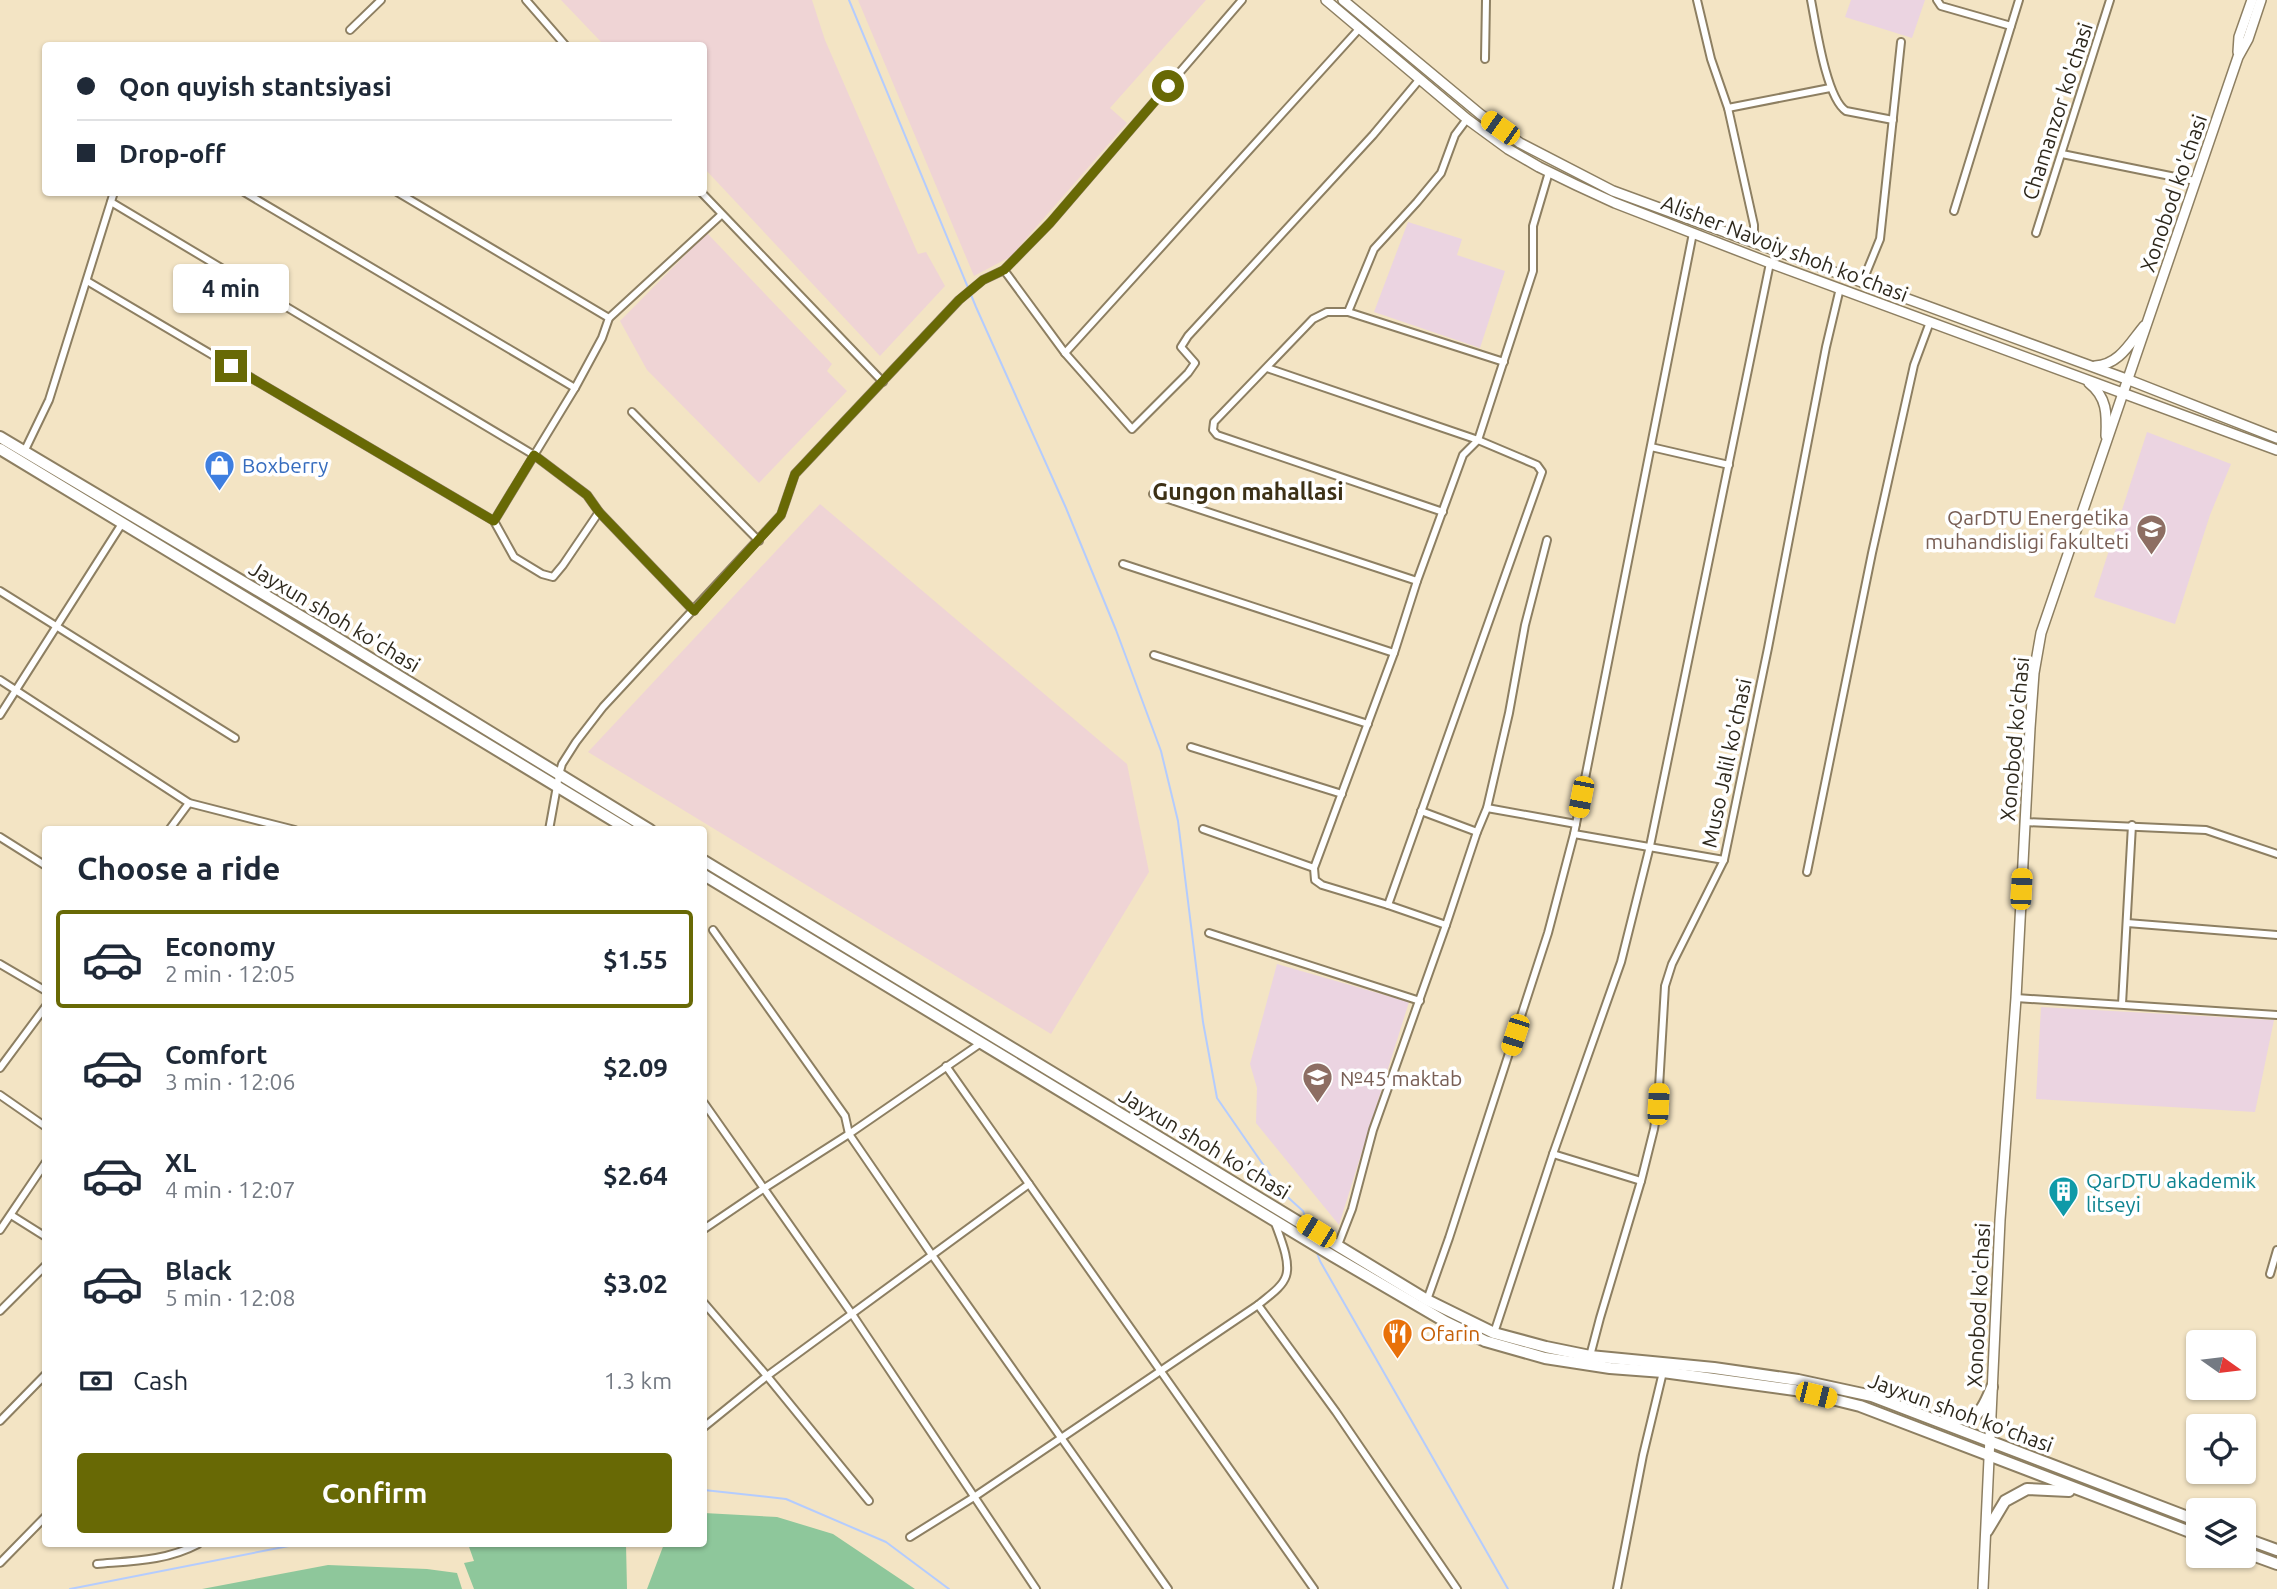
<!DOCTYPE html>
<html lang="en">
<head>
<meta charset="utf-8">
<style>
	:root { --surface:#fff; --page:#f6f6f7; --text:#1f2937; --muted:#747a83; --line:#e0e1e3; --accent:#686905 }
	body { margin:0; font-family:Ubuntu,sans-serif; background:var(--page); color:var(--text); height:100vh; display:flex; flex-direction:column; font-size:26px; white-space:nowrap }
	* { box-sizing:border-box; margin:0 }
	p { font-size:23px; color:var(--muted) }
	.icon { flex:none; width:38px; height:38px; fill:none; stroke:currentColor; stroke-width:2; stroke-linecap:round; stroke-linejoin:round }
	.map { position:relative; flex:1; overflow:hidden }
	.panel { position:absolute; left:42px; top:826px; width:665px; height:721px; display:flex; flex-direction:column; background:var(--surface); border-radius:7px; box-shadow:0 2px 5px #0004 }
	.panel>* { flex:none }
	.hud { position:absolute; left:42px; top:42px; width:665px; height:154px; border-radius:7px; box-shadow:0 2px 5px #0004; display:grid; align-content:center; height:154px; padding:0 35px; background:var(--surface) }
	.needle { width:46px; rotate:104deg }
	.tools { position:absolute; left:2186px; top:1330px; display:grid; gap:14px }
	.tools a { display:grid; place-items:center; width:70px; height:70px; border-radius:7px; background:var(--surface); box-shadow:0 2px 5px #0004; font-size:35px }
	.end { position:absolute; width:32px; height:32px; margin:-16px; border:9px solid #686905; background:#fff; box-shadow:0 0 0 4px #fff }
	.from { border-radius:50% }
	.bubble { position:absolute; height:49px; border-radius:7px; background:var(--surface); box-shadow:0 2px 5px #0004; font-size:23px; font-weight:700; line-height:49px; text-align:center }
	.car { position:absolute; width:21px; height:42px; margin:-21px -10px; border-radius:9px; box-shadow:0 0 5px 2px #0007; background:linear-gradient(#f5c518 24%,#345 0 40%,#f5c518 0 76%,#345 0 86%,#f5c518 0) }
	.hud b { display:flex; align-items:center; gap:24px; height:66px; font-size:26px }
	.hud b+b { border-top:2px solid var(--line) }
	.hud i { width:18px; height:18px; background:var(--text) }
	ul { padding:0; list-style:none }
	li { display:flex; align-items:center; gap:21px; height:98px; margin:0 14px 10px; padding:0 21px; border:4px solid transparent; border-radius:7px }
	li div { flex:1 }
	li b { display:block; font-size:26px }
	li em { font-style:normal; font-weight:700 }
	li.active { border-color:var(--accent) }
	li>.icon { width:63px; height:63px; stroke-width:1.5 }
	h2 { padding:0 35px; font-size:32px; line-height:84px }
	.pay { display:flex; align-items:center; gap:18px; height:77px; padding:0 35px; font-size:26px }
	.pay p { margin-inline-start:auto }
	.button { display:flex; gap:14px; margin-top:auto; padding:14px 35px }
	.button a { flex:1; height:80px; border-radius:7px; background:var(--accent); color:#fff; font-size:28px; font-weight:700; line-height:80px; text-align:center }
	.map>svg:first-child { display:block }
	.industrial { fill:#efd4d5 }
	.education { fill:#ebd4e1 }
	.green { fill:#8ec79b }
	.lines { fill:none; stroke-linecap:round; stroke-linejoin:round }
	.stream { stroke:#b4ccfe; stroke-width:2 }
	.street-casing { stroke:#8d7f62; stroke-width:10 }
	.secondary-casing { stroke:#8d7f62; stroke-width:12 }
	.highway-casing { stroke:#8d7f62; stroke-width:14 }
	.street { stroke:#fff; stroke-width:6 }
	.secondary { stroke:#fff; stroke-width:9 }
	.highway { stroke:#fff; stroke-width:10 }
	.route { stroke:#686905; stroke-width:9 }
	.labels { text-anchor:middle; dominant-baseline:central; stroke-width:7; stroke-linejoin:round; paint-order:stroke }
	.street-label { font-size:21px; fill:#2d281c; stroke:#fff }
	.shop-label { font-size:21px; fill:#366cbe; stroke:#fff; text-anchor:start }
	.education-label { font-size:21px; fill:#785e54; stroke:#fff; text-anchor:end }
	.culture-label { font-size:21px; fill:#0d838f; stroke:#fff; text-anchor:start }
	.food-label { font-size:21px; fill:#c56008; stroke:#fff; text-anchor:start }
	.neighbourhood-label { font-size:23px; font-weight:bold; fill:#3c3015; stroke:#fff }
</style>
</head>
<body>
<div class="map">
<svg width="2277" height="1589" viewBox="0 0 2277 1589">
	<rect width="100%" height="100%" fill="#f3e4c4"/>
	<!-- industrial -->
	<g class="industrial">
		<polygon points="561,0 812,0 825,40 918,254 926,252 945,286 880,356 704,168 704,46 604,45"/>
		<polygon points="858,0 1206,0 1110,108 1127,123 1010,257 974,276"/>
		<polygon points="707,233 832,364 827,371 847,391 759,483 647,370 620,321"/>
		<polygon points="820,504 1127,764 1149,872 1051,1034 588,752"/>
	</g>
	<!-- education -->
	<g class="education">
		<polygon points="1851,0 1925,0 1912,38 1845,17"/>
		<polygon points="1408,222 1462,239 1457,255 1505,271 1480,348 1374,312"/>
		<polygon points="2147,432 2231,464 2210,515 2175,624 2094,597"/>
		<polygon points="1277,964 1409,1002 1339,1225 1256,1123 1257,1088 1250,1064"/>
		<polygon points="2041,1007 2274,1020 2255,1112 2036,1099"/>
	</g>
	<!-- green -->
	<g class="green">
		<polygon points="704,1513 777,1517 833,1534 915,1589 647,1589 664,1544 704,1544"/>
		<polygon points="468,1544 626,1544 627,1589 474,1589 464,1563 474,1561"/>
		<polygon points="328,1565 427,1569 457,1573 462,1589 202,1589"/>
	</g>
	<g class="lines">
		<!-- stream -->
		<g class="stream">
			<polyline points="849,0 976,307 1066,508 1116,630 1161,751 1178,821 1203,1022 1217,1098 1282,1192 1303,1211 1307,1221"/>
			<polyline points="1317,1253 1320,1261 1508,1589"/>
			<polyline points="704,1490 786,1499 886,1542 949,1589"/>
			<polyline points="70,1589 299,1544"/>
		</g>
		<defs>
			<g id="street">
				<polyline points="526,0 566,46"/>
				<polyline points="1697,0 1711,59 1728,108 1754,225 1754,242"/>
				<path d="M 1811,0 C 1816,25 1826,98 1846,111 L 1893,120"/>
				<polyline points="1937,0 1941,6 2011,26"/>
				<polyline points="350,30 381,0"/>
				<polyline points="1485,59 1486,0"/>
				<polyline points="1728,108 1830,88"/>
				<polyline points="2062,154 2195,181"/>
				<polyline points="244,192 575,388"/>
				<polyline points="397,192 609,318"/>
				<polyline points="701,192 883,382"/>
				<polyline points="111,202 534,455 587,495 599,512 694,611"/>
				<polyline points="1954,211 2019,0"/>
				<polyline points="2036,233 2110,0"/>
				<polyline points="1004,270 1065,353 1132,429 1188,373 1195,363 1181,347 1188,336 1373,135 1419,80"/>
				<polyline points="87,281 494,521 514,557 542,574 553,577 563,565 599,512"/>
				<polyline points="1862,283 1880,239 1901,42"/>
				<polyline points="1348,312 1374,249 1417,202 1441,173 1455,135 1467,119"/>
				<polyline points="1065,353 1359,29"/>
				<polyline points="1267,368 1478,440 1537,465 1542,472 1388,905"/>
				<polyline points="632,412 759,541"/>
				<polyline points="1651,447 1729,465"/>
				<polyline points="24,452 49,400 114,192"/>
				<polyline points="1153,494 1417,581"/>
				<polyline points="1443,512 1217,435 1213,430 1214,422 1313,319 1327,312 1348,312 1504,362"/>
				<polyline points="494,521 575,388 602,338 609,318 721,215"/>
				<polyline points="1123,564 1394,653"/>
				<polyline points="0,591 235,738"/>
				<polyline points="1154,655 1368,724"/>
				<polyline points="0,680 189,803 295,830"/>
				<polyline points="0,715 123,522"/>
				<polyline points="1191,747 1342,794"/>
				<polyline points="1487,808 1576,824"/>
				<polyline points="1421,811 1477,832"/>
				<polyline points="2024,822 2206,830 2277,854"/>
				<polyline points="1203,829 1314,868"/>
				<polyline points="169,830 189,803"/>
				<polyline points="549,830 559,775 562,764 576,742 603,707 781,515 795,474 959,300 983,280 1004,270 1050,223 1242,0"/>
				<polyline points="1574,834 1724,860"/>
				<polyline points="0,837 46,866"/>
				<polyline points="1807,872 1872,553 1914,365 1930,322"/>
				<polyline points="2127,923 2277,935"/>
				<polyline points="1446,925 1388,905 1322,885 1315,880 1314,868 1394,653 1417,581 1463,455 1478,440 1533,271 1533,226 1549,172"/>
				<polyline points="713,930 845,1116 849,1134 932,1255 1168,1589"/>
				<polyline points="1209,933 1420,1001"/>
				<polyline points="0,964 46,991"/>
				<polyline points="2016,998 2277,1015"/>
				<polyline points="2122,1004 2132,825"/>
				<polyline points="946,1066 1314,1589"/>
				<polyline points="0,1068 46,1006"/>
				<polyline points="0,1095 46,1127"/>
				<polyline points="704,1103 852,1314 1036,1589"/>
				<polyline points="1553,1154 1641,1181"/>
				<polyline points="11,1215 46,1237"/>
				<polyline points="704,1229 763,1189 849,1134 981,1043"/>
				<polyline points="0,1230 46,1162"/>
				<polyline points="1338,1245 1352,1209 1373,1130 1446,925 1477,832 1487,808 1509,713 1525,625 1547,540"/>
				<polyline points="2270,1274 2277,1250"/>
				<polyline points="1427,1300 1449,1238 1548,933 1574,834 1693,233"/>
				<polyline points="704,1303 767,1376 869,1501"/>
				<polyline points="1258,1305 1336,1412 1457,1589"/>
				<polyline points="0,1311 46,1265"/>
				<polyline points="1494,1333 1553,1154 1621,962 1650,846 1770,263"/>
				<polyline points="1590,1356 1600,1318 1641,1181 1654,1129 1658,1104 1665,986 1672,964 1724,860 1768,648 1826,347 1840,288"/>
				<polyline points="0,1421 46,1374"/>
				<polyline points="704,1427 767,1376 1029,1184"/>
				<path d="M 910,1537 L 974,1497 L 1258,1305 C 1267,1297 1282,1288 1286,1276 C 1291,1261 1279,1235 1274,1220"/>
				<polyline points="0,1563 46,1516"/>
				<path d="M 97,1564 C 132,1561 166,1561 198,1544"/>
				<polyline points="1617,1589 1643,1455 1663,1372"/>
			</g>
			<g id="secondary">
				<polyline points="1326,0 1467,119 1508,149 1539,167 1576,185 1615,203 1770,263 2277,450"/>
				<polyline points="1343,0 1480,114 1520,143 1613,191 2129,380 2277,438"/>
				<polyline points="2238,52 2239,37 2252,0"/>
				<path d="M 2095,366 C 2119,365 2130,343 2144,326"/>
				<path d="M 2089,383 C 2107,397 2107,414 2106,436"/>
				<polyline points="1983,1589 2000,1220 2016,998 2030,728 2034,673 2041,633 2238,57 2248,39 2261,0"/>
			</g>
			<g id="highway">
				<polyline points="0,437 324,630 650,830"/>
				<polyline points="0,449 629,830"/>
				<polyline points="704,861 1427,1300 1494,1333 1546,1347 1590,1356 1714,1368 1798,1380 1872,1396 2198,1521"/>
				<polyline points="704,875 1333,1256 1446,1322 1485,1341 1545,1358 1610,1368 1663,1372 1795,1390 1860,1406 2198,1535"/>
				<path d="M 1947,1419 C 1977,1423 1982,1412 1992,1387"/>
				<polyline points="1987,1531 2005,1501 2027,1489 2069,1491"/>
				<polyline points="2244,1538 2277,1550"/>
				<polyline points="2244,1552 2277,1564"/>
			</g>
		</defs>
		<!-- street casing -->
		<use href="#street" class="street-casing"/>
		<!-- secondary casing -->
		<use href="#secondary" class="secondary-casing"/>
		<!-- highway casing -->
		<use href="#highway" class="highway-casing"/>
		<!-- street -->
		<use href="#street" class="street"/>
		<!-- secondary -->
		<use href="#secondary" class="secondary"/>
		<!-- highway -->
		<use href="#highway" class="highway"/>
	</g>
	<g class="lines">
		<!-- route -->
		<polyline class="route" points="231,366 494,521 534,455 587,495 599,512 694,611 781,515 795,474 959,300 983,280 1004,270 1050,223 1168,86"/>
	</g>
	<!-- icons -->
	<defs>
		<symbol id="shop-pin" viewBox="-11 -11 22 30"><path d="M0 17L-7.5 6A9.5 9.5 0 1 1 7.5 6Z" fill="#3f7fe0" stroke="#fff"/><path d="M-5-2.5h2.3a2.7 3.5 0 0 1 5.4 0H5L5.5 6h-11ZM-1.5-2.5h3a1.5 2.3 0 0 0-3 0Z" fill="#fff"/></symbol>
		<symbol id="university-pin" viewBox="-11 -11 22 30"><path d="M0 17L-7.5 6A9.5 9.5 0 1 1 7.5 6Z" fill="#8d6e63" stroke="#fff"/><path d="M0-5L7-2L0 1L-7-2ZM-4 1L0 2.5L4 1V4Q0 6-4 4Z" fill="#fff"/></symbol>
		<symbol id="school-pin" viewBox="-11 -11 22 30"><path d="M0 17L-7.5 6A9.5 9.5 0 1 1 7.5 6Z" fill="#8d6e63" stroke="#fff"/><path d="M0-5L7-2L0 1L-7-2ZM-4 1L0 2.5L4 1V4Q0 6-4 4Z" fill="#fff"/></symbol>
		<symbol id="building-pin" viewBox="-11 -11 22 30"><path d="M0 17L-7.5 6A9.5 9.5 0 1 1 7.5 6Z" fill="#0f9aa8" stroke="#fff"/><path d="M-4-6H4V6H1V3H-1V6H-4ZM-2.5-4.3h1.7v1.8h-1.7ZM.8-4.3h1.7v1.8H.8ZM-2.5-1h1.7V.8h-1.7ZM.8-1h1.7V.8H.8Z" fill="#fff"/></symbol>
		<symbol id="restaurant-pin" viewBox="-11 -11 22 30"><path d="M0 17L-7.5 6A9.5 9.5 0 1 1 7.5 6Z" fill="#e8710a" stroke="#fff"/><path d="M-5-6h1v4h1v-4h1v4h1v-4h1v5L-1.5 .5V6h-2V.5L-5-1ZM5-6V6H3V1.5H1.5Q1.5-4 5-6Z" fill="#fff"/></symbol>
	</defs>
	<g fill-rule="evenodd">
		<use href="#shop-pin" x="202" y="448" width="35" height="47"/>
		<use href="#university-pin" x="2134" y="512" width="35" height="47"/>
		<use href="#school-pin" x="1300" y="1060" width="35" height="47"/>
		<use href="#building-pin" x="2046" y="1174" width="35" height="47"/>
		<use href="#restaurant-pin" x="1380" y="1316" width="35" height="47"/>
	</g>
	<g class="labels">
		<!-- street labels -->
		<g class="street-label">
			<text transform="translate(2057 111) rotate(-72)">Chamanzor ko'chasi</text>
			<text transform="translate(2173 193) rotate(-71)">Xonobod ko'chasi</text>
			<text transform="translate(1785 248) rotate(21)">Alisher Navoiy shoh ko'chasi</text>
			<text transform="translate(335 616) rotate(31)">Jayxun shoh ko'chasi</text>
			<text transform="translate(2014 739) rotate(-85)">Xonobod ko'chasi</text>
			<text transform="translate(1726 763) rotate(-78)">Muso Jalil ko'chasi</text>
			<text transform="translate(1205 1143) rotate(31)">Jayxun shoh ko'chasi</text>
			<text transform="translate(1978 1305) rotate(-87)">Xonobod ko'chasi</text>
			<text transform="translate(1961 1412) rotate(20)">Jayxun shoh ko'chasi</text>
		</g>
		<!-- shop labels -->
		<g class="shop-label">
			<text x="242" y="465">Boxberry</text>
		</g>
		<!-- education labels -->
		<g class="education-label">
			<text x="2129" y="517">QarDTU Energetika<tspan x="2129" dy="24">muhandisligi fakulteti</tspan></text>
			<text x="1340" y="1078" text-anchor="start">№45 maktab</text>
		</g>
		<!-- culture labels -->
		<g class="culture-label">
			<text x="2086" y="1180">QarDTU akademik<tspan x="2086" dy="24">litseyi</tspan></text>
		</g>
		<!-- food labels -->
		<g class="food-label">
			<text x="1420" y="1333">Ofarin</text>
		</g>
		<!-- neighbourhood labels -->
		<g class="neighbourhood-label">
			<text x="1248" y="491">Gungon mahallasi</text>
		</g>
	</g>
</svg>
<div class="tools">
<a><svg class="needle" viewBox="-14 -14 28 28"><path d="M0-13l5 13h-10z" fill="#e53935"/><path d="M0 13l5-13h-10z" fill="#747a83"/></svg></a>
<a><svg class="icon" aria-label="locate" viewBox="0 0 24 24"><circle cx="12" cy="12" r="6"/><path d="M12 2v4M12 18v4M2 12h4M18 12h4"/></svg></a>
<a><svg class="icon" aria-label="layers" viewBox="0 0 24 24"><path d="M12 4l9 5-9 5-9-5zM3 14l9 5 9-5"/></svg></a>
</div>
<i class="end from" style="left:1168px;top:86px"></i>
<i class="end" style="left:231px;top:366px"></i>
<div class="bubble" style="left:173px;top:264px;width:116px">4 min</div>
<i class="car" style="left:1500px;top:128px;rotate:305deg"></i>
<i class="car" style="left:1581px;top:797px;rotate:191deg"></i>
<i class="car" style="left:2021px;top:889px;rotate:3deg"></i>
<i class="car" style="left:1515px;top:1035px;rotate:198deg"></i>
<i class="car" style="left:1658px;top:1104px;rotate:3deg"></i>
<i class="car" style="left:1316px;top:1231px;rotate:302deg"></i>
<i class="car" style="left:1816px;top:1395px;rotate:104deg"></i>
<div class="hud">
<b><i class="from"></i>Qon quyish stantsiyasi</b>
<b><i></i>Drop-off</b>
</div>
<section class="panel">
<h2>Choose a ride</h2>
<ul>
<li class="active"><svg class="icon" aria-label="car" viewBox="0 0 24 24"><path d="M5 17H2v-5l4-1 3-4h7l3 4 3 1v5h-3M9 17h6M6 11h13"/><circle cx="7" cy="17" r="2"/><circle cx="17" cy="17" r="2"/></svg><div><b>Economy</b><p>2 min · 12:05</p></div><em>$1.55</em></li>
<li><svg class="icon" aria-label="car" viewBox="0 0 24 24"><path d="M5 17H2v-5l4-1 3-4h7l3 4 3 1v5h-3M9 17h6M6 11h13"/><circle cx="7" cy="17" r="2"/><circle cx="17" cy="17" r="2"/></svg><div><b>Comfort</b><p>3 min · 12:06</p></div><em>$2.09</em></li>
<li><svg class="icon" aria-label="car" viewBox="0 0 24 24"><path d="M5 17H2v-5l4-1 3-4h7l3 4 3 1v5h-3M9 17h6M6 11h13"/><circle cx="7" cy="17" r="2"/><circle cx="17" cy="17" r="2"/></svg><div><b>XL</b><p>4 min · 12:07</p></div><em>$2.64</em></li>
<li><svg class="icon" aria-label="car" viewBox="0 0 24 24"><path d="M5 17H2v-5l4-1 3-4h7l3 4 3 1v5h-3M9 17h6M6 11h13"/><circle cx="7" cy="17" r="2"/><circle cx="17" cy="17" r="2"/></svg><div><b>Black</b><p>5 min · 12:08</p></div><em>$3.02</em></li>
</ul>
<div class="pay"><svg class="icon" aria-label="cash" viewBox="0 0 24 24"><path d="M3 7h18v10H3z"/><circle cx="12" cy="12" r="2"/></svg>Cash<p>1.3 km</p></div>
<div class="button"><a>Confirm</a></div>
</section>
</div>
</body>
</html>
